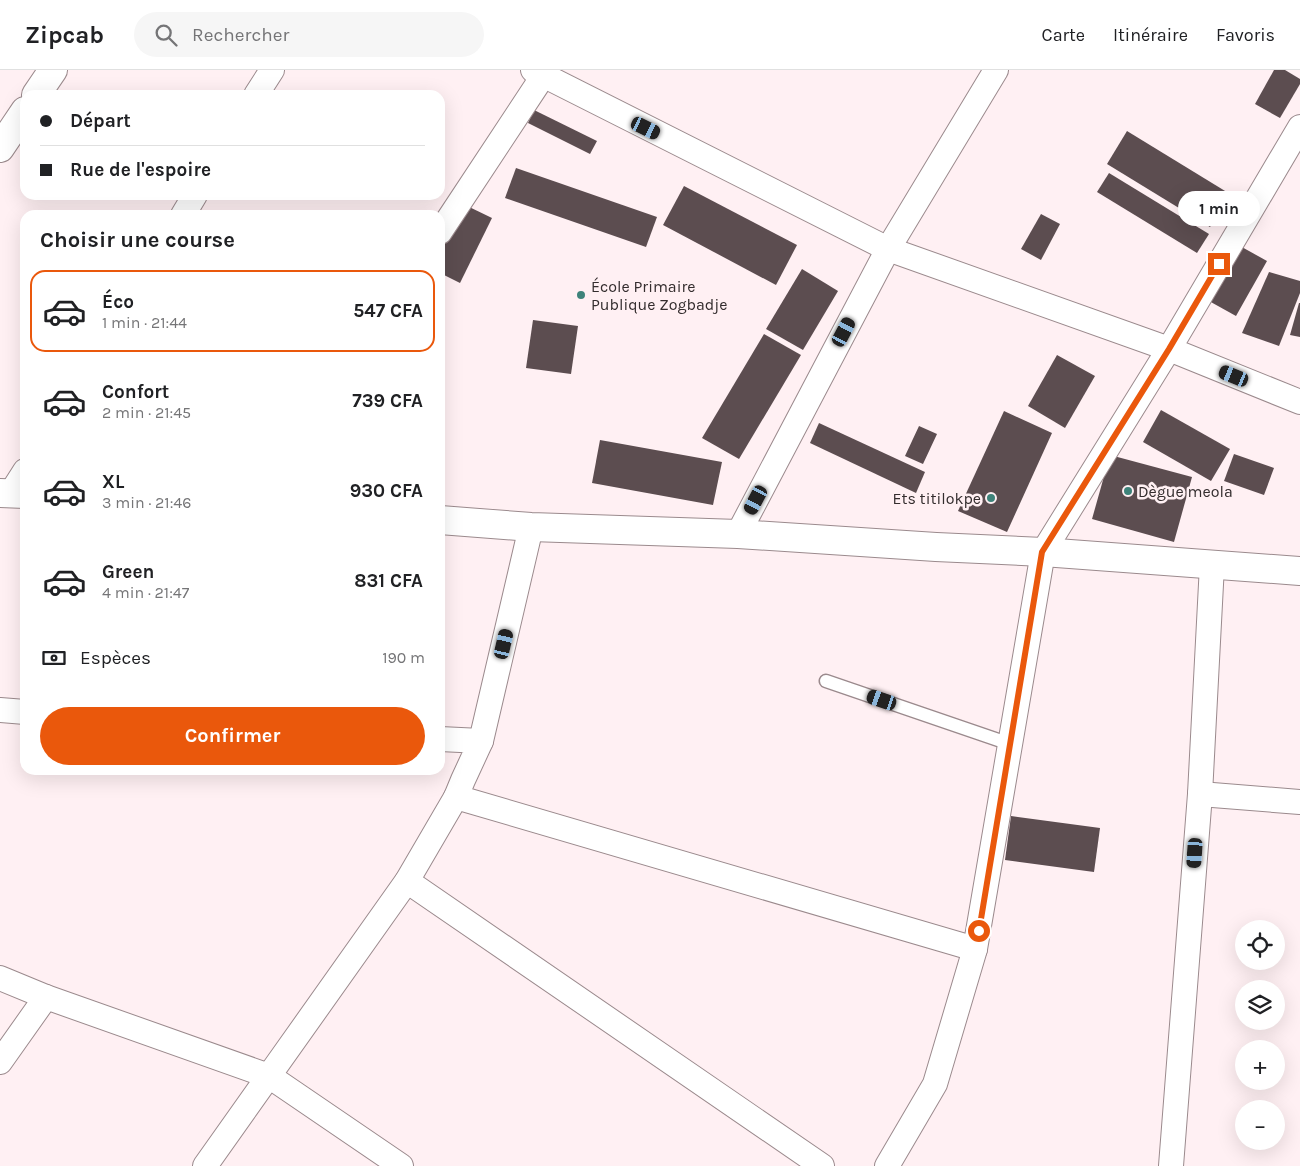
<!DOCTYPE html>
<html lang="fr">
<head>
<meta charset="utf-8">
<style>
	:root { --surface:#fff; --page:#f6f6f6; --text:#202124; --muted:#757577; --line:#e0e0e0; --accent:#ea580c }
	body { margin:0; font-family:Karla,sans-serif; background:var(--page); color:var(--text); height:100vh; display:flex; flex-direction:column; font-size:19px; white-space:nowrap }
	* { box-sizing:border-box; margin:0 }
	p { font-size:16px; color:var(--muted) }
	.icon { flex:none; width:28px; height:28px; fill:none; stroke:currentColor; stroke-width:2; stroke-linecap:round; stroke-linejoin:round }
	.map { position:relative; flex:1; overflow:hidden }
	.details { position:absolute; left:20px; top:140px; width:425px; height:565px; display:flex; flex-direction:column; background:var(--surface); border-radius:15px; box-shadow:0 5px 20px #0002 }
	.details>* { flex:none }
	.top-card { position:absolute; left:20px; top:20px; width:425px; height:110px; border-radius:15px; box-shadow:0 5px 20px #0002; display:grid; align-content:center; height:110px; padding:0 20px; background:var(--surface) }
	.buttons { position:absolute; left:1235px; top:850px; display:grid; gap:10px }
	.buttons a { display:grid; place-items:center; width:50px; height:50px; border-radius:50%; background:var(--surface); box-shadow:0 5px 20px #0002; font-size:25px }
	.end { position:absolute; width:22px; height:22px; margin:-11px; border:6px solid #ea580c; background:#fff; box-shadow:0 0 0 2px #fff }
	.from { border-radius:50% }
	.bubble { position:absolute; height:35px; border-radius:18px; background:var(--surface); box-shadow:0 5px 20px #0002; font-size:16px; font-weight:700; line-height:35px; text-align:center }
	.car { position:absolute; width:15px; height:30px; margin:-15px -8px; border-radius:6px; box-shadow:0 0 4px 1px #0007; background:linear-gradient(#222 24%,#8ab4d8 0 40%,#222 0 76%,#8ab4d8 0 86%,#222 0) }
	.top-card b { display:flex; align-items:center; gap:18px; height:48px; font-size:19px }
	.top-card b+b { border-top:1px solid var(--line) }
	.top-card i { width:12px; height:12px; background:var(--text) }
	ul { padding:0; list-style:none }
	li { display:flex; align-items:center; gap:15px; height:82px; margin:0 10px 8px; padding:0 10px; border:2px solid transparent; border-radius:15px }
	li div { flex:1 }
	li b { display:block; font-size:19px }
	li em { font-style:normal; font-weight:700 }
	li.selected { border-color:var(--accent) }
	li>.icon { width:45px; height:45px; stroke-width:1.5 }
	h2 { padding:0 20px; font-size:22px; line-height:60px }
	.pay { display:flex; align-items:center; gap:12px; height:55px; padding:0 20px; font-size:19px }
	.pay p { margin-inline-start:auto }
	.button { display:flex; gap:10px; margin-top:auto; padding:10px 20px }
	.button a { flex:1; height:58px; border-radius:30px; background:var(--accent); color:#fff; font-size:20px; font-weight:700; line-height:58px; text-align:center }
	header { display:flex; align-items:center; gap:30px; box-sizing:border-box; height:70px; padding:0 25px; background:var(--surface); border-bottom:1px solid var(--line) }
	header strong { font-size:24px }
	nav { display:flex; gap:28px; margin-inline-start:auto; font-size:18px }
	.search { width:350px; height:45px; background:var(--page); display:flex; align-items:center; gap:12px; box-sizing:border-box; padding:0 18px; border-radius:28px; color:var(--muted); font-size:19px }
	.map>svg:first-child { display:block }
	.building { fill:#5c4d50 }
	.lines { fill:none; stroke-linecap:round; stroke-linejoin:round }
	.lane-casing { stroke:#9b8a8d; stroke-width:15 }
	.street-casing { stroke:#9b8a8d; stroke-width:26 }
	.secondary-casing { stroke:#9b8a8d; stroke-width:30 }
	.lane { stroke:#fff; stroke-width:12 }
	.street { stroke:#fff; stroke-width:24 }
	.secondary { stroke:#fff; stroke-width:28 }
	.route { stroke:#ea580c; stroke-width:6 }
	.poi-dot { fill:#3e837a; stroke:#fff0f3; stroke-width:2 }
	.labels { text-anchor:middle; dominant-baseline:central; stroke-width:5; stroke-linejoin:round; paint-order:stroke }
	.poi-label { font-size:16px; fill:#342d2e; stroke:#fff0f3; text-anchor:start }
</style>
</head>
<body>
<header>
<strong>Zipcab</strong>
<div class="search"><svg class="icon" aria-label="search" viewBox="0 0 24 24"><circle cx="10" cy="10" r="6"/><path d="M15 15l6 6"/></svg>Rechercher</div>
<nav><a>Carte</a><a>Itinéraire</a><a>Favoris</a></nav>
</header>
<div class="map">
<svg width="1300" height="1096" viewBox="0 0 1300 1096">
	<rect width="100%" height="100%" fill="#fff0f3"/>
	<!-- building -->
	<g class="building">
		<polygon points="1274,0 1285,0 1300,9 1300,14 1280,48 1255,34"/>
		<polygon points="534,40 597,71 590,84 528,53"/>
		<polygon points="1127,61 1230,124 1210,157 1107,94"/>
		<polygon points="516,98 657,147 646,177 505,128"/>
		<polygon points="1109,103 1209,164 1197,183 1097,122"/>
		<polygon points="684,116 797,175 776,215 663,155"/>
		<polygon points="461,133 492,148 460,213 440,203 440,175"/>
		<polygon points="1041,144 1060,154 1041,190 1021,179"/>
		<polygon points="1240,176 1267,191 1236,246 1209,231"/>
		<polygon points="802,199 838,221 803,280 766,259"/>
		<polygon points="1269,202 1300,211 1300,223 1279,276 1242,263"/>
		<polygon points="1299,233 1300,233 1300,267 1290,265"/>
		<polygon points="533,250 578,256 571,304 526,298"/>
		<polygon points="764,264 801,285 739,389 702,368"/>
		<polygon points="1057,285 1095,306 1065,358 1028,336"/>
		<polygon points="1161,340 1230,379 1211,411 1143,372"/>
		<polygon points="1004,341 1052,363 1007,462 958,441"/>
		<polygon points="819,353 925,402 916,423 810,373"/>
		<polygon points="919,356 937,364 923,394 905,386"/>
		<polygon points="600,370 722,392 713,435 592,413"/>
		<polygon points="1234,384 1274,398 1264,425 1224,411"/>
		<polygon points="1110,385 1192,407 1174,472 1092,449"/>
		<polygon points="1011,746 1100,758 1094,802 1005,790"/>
	</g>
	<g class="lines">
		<defs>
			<polyline id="lane" points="826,611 1010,674"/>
			<g id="street">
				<polyline points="533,0 888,179 1169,279 1300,332"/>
				<polyline points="256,25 272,0"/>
				<polyline points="183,145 195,125"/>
				<polyline points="440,162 543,6"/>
				<polyline points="11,423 25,401"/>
				<polyline points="738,464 888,179 996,0"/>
				<polyline points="0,640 25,642"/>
				<polyline points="440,669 481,671 463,710 456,727 975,879"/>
				<polyline points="481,671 531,457"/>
				<polyline points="1200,724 1300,732"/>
				<polyline points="407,811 822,1096"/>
				<polyline points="0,908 46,927 269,1006 401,1096"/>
				<polyline points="0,992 46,927"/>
				<polyline points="205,1096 407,811 456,727"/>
				<polyline points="887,1096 935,1014 975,879 1043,482 1169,279 1300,57"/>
				<polyline points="1171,1096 1200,724 1212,495"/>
			</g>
			<g id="secondary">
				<polyline points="36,25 53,0"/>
				<polyline points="0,78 25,41"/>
				<polyline points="0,423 25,424"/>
				<polyline points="440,450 531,457 738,464 936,477 1043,482 1300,501"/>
			</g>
		</defs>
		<!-- lane casing -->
		<use href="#lane" class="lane-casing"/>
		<!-- street casing -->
		<use href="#street" class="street-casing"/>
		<!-- secondary casing -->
		<use href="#secondary" class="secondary-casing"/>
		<!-- lane -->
		<use href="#lane" class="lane"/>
		<!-- street -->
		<use href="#street" class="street"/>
		<!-- secondary -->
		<use href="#secondary" class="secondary"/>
	</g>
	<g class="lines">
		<!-- route -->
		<polyline class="route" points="979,861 1042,482 1169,279 1219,194"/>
	</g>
	<!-- markers -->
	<g class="poi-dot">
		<circle cx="581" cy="225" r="5"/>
		<circle cx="1128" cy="421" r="5"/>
		<circle cx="991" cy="428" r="5"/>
	</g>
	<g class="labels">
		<!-- poi labels -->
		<g class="poi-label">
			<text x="591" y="216">École Primaire<tspan x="591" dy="18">Publique Zogbadje</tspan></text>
			<text x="1138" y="421">Dègue meola</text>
			<text x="981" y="428" text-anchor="end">Ets titilokpe</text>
		</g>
	</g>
</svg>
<div class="buttons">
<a><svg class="icon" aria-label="locate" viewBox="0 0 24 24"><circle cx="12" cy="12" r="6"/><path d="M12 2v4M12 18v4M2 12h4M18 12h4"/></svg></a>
<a><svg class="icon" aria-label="layers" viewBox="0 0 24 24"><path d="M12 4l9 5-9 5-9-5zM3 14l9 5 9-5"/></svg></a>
<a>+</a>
<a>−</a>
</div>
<i class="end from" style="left:979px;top:861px"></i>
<i class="end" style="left:1219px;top:194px"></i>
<div class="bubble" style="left:1178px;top:121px;width:82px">1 min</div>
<i class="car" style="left:646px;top:58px;rotate:116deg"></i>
<i class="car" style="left:844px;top:262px;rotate:28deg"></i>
<i class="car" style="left:1234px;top:306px;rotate:292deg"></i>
<i class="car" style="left:756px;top:430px;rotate:208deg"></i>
<i class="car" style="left:504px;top:574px;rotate:13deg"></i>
<i class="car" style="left:882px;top:630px;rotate:289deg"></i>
<i class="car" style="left:1195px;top:783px;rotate:184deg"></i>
<div class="top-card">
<b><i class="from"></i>Départ</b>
<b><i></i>Rue de l'espoire</b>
</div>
<section class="details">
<h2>Choisir une course</h2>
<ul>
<li class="selected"><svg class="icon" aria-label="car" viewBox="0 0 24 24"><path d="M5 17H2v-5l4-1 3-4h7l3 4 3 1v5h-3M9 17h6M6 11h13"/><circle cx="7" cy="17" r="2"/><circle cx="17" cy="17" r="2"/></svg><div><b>Éco</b><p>1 min · 21:44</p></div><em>547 CFA</em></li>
<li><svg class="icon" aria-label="car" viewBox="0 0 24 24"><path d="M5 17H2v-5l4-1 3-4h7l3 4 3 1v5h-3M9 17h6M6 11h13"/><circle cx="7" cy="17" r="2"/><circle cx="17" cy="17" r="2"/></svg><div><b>Confort</b><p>2 min · 21:45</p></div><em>739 CFA</em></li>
<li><svg class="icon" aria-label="car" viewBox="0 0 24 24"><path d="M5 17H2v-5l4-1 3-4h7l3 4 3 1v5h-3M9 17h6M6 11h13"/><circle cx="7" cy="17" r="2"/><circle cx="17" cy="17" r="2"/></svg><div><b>XL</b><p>3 min · 21:46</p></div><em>930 CFA</em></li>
<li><svg class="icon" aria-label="car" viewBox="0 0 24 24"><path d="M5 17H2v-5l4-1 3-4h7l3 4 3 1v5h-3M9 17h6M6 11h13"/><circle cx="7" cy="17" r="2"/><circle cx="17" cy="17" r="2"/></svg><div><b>Green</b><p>4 min · 21:47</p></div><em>831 CFA</em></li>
</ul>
<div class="pay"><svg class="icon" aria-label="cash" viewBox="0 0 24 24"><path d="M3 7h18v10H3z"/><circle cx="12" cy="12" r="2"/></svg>Espèces<p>190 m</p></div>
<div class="button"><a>Confirmer</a></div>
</section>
</div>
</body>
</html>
